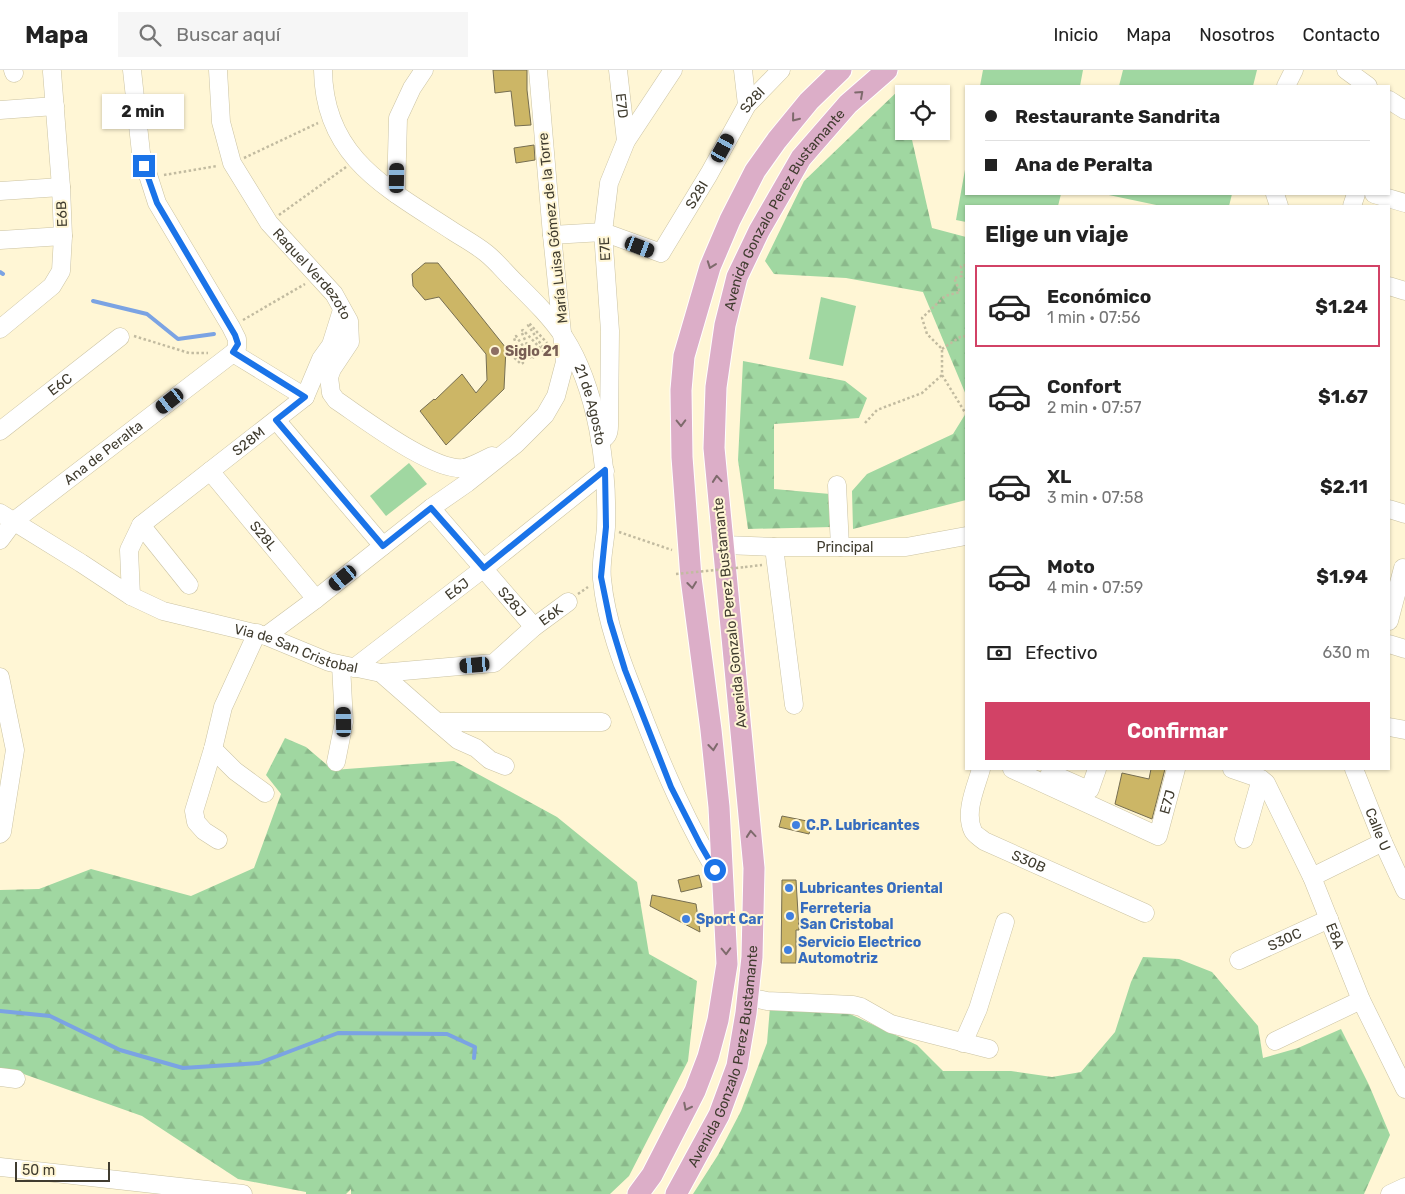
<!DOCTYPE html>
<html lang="es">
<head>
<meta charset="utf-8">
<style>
	:root { --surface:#fff; --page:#f6f6f6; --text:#222; --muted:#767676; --line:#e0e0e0; --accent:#d24266 }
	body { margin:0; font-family:Rubik,sans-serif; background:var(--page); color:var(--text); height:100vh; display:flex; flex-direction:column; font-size:19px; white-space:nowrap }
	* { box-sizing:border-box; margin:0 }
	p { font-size:16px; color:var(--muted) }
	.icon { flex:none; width:28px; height:28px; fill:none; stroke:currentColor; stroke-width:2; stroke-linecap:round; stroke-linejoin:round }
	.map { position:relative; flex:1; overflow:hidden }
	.sheet { position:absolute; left:965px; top:135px; width:425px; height:565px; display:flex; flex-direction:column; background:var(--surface); border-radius:0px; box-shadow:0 1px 4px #0004 }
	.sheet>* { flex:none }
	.guide { position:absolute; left:965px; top:15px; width:425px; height:110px; border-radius:0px; box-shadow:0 1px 4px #0004; display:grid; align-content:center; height:110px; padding:0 20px; background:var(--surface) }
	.tools { position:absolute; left:895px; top:15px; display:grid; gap:10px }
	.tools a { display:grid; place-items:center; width:55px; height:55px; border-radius:0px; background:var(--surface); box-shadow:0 1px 4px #0004; font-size:25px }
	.scale { position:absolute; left:15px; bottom:12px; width:95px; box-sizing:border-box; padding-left:5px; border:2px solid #403c2f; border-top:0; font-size:14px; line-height:18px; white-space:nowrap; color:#403c2f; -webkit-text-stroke:4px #fff6d5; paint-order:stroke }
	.end { position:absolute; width:22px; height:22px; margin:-11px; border:6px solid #1a73e8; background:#fff; box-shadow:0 0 0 2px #fff }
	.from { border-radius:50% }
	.bubble { position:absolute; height:35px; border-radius:0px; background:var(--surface); box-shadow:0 1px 4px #0004; font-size:16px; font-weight:700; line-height:35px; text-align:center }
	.car { position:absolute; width:15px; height:30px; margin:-15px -8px; border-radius:6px; box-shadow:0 0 4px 1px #0007; background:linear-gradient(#222 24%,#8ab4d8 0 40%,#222 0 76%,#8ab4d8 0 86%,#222 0) }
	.guide b { display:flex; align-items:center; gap:18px; height:48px; font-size:19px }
	.guide b+b { border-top:1px solid var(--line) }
	.guide i { width:12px; height:12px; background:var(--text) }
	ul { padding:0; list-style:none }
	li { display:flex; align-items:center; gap:15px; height:82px; margin:0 10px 8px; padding:0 10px; border:2px solid transparent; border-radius:0px }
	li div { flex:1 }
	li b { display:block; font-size:19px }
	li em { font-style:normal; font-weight:700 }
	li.selected { border-color:var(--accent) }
	li>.icon { width:45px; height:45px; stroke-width:1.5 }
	h2 { padding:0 20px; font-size:22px; line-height:60px }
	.pay { display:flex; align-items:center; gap:12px; height:55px; padding:0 20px; font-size:19px }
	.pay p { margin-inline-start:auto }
	.action { display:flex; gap:10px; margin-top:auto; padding:10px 20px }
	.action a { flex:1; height:58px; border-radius:0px; background:var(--accent); color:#fff; font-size:20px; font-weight:700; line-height:58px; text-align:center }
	header { display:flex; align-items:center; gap:30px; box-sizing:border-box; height:70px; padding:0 25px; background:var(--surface); border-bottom:1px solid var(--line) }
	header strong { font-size:24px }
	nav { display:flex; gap:28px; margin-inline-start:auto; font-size:18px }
	.search { width:350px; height:45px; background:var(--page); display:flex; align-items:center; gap:12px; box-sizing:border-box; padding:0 18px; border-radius:0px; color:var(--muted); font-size:19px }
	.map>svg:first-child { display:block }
	.forest { fill:url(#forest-firs) }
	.garden { fill:#a0d7a1 }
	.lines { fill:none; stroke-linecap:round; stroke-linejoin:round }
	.stream { stroke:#7ba3e3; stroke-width:4 }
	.building { fill:#ccb666; stroke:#766e51 }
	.minor-casing { stroke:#cbc3a3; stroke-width:19 }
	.major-casing { stroke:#fff; stroke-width:23 }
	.path { stroke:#c2bba0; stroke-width:2.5; stroke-dasharray:2.5 2.5; stroke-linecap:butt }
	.minor { stroke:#fff; stroke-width:18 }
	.major { stroke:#dcaec8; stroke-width:21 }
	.path-bridge { stroke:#c2bba0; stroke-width:2.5; stroke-dasharray:2.5 2.5; stroke-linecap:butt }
	.oneway { stroke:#7e6a6c }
	.route { stroke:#1a73e8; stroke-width:6 }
	.education-dot { fill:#8d6e63; stroke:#fff6d5; stroke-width:2 }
	.shop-dot { fill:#3f7fe0; stroke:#fff6d5; stroke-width:2 }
	.labels { text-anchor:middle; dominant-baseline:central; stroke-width:4; stroke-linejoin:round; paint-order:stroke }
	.street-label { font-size:14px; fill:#403c2f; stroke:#fff6d5 }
	.education-label { font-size:14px; font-weight:bold; fill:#785e54; stroke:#fff6d5; text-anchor:start }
	.shop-label { font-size:14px; font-weight:bold; fill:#366cbe; stroke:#fff6d5; text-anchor:start }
</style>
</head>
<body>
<header>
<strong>Mapa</strong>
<div class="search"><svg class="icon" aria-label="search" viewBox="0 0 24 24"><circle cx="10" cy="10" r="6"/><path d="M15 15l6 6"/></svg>Buscar aquí</div>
<nav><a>Inicio</a><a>Mapa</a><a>Nosotros</a><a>Contacto</a></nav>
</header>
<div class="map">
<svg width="1405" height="1124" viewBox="0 0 1405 1124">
	<defs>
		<pattern id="forest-firs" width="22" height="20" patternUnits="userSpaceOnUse" patternTransform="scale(1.25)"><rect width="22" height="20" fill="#a0d7a1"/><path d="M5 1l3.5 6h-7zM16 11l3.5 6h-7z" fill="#8bb98b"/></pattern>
	</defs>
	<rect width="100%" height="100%" fill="#fff6d5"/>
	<!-- forest -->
	<g class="forest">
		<polygon points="901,18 904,32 904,61 910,61 932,158 966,167 966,325 923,222 846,208 774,204 765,191 804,111"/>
		<polygon points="743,291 845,311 867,328 859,348 774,354 774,419 830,424 832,457 748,459 738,390"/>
		<polygon points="966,343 966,430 853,459 852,421 867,404 953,364"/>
		<polygon points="285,668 306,677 333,700 454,691 557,747 637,812 649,884 697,911 688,991 629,1106 610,1124 351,1124 351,1119 346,1124 306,1124 306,1122 238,1109 142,1046 18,1002 0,1000 0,820 39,819 91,799 191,826 254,798 281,724 266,705"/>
		<polygon points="1143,887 1179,889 1212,902 1258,956 1263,988 1298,978 1341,959 1369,1015 1390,1065 1364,1124 693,1124 718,1085 741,1041 767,973 770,937 850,944 917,975 943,1001 1011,1001 1052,1007 1081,1002 1115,962 1131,912"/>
	</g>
	<!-- garden -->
	<g class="garden">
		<polygon points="983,0 1083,0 1080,16 980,16"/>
		<polygon points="1123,0 1257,0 1253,16 1119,16"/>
		<polygon points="966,94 966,124 1061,124 1058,136 966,136 966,152 956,150"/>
		<polygon points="1104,124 1232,124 1229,136 1161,136"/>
		<polygon points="821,227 856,236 843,296 809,289"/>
		<polygon points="409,393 427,414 386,446 370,426"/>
	</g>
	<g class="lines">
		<!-- stream -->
		<g class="stream">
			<polyline points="0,202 3,204"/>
			<polyline points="93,231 147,244 178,269 214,264"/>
			<polyline points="0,941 50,946 120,980 183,998 259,993 338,963 447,964 475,977 474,988"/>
		</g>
	</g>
	<!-- building -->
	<g class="building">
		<polygon points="493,0 527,0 527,20 531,55 515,56 511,21 495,23"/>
		<polygon points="534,75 535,90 516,93 514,78"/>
		<polygon points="425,193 438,193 506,278 504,319 446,375 420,341 434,329 435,330 462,304 476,323 487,310 486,284 439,227 425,230 413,216 412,204"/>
		<polygon points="1151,699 1165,699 1152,749 1115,734 1122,703 1149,709"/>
		<polygon points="782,746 812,752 809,764 779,757"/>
		<polygon points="699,805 702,817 681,822 678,810"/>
		<polygon points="782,810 796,810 799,860 796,860 796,893 781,893"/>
		<polygon points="652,825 696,834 700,862 650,836"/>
	</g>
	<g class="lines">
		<defs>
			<g id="minor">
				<polyline points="13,0 14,3"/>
				<path id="s1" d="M 218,0 L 221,52 L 232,93 L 269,153 L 334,224 L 349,251 L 350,272 L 332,299 L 329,307 L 331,323 L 336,330 C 363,348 433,402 464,398 C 473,396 483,390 492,386"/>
				<path id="s2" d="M 323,0 C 324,89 389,119 454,162 C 465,169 476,175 486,183 C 496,191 504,201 513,210 C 531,228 550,246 564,267 C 597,318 608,397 606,457 C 605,474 600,492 602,509 C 606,552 622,593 638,633 C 662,696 688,757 724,814"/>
				<path id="s3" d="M 618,0 L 626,71"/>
				<polyline points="743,0 747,35"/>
				<polyline points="1346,0 1368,16"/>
				<polyline points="1286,16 1294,0"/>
				<polyline points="1389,30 1405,40"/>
				<polyline points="0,40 55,36"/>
				<polyline points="0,121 61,117"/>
				<polyline points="396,124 398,48 412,18 424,0"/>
				<polyline points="1275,124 1279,136"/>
				<polyline points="1374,124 1405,133"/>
				<polyline points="1352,136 1356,124"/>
				<path id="s4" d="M 552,165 L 603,162 L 661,183 L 709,104 L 747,35 L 781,0"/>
				<polyline points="0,170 63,166"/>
				<polyline points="1389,216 1405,221"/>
				<polyline points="0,259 52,216 61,201 63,166 61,117 52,2"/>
				<polyline points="233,283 305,327"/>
				<polyline points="276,350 383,476"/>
				<path id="s5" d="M 0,361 L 120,267"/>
				<path d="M 600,371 C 607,367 609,364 609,356 L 610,261 L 603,162 L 609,113 L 626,71 L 673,0"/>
				<path id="s6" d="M 210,401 L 316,529"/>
				<polyline points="837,415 840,477"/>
				<path id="s7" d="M 431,438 L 534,557"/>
				<polyline points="1389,439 1405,444"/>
				<path id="s8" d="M 0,443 L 81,493 L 131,526 L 163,541 L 266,566 L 329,592 L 381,603 L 437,652 L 602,652"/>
				<polyline points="141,455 189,515"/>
				<path id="s9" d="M 0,470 L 14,451 L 233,283 L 237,278 L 237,269 L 231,257 L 157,133 L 141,83 L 132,0"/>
				<path id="s10" d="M 724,475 L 774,477 L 906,477 L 966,466"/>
				<polyline points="774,477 794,635"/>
				<path id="s11" d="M 131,526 L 129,480 L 141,455 L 305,327 L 321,289 L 331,275 L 342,240"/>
				<polyline points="1389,551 1403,498"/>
				<polyline points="266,566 316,529 431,438 467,413 516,374 545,345 556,326 565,292 552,165 538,0"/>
				<polyline points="1389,574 1405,579"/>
				<path id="s12" d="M 354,598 L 484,498 L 605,401"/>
				<path id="s13" d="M 381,603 L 494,593 L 534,557 L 568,532"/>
				<polyline points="0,607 15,680 2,762 0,764"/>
				<polyline points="437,652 458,670 476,678 490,690 505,696"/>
				<polyline points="1389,657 1405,660"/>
				<polyline points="213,679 235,701 265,723"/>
				<polyline points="336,692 344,652 341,595"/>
				<path id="s14" d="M 981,699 C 976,717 964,742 973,761 C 975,765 981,768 984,771 L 1145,843"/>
				<path id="s15" d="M 1012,699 L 1158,766 L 1176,699"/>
				<path id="s16" d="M 1232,699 L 1261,709 L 1266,713 L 1312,807 L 1361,930 L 1405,1019"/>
				<path id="s17" d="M 1354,699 L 1383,772 L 1405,820"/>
				<polyline points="1050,703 1086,719 1090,719 1097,699"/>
				<polyline points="1244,769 1261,709"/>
				<polyline points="218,770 204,761 196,752 194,741 213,679 223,637 257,563"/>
				<polyline points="1312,807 1383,772"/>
				<path id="s18" d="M 1239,890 L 1329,849"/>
				<polyline points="748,927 767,931 853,935 861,937 891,954 989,979"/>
				<polyline points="1275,971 1361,930"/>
				<polyline points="963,973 978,939 1005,852"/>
				<polyline points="0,1007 16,1009"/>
				<polyline points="0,1097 243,1124"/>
				<polyline points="1390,1124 1405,1117"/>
			</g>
			<g id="major">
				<polyline points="638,1124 652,1105 695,1021 708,987 718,950 727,894 719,737 711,660 691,508 682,387 681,320 684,286 710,197 730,150 755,101 777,70 809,31 841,0"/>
				<path id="s19" d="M 676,1124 L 719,1045 L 737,996 L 746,943 L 752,887 L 754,798 L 714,378 L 716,317 L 725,255 L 737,207 L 759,161 L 801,88 L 848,34 L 887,0"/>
			</g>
		</defs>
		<!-- minor casing -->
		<use href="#minor" class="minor-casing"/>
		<!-- major casing -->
		<use href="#major" class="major-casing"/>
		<!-- path -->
		<g class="path">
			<polyline points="244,88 318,53"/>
			<polyline points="164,105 217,96"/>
			<polyline points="279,145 346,97"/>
			<polyline points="966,195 961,196 962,206 954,208 960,222 945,226 922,248 927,264 942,279 942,305 966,344"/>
			<polyline points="243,250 305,214"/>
			<polyline points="134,266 189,283 208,283"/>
			<polyline points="942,279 960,267 966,266"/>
			<polyline points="507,281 521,294 523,293 514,268 516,266 532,289 533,288 521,261 523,260 543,281 544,279 528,255 529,253 547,273"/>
			<polyline points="865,353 877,340 922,323 942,305"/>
			<polyline points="619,462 672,480"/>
			<polyline points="745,497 762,495"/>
			<polyline points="578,524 588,517"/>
		</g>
		<!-- minor -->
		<use href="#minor" class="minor"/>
		<!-- major -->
		<use href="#major" class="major"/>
		<!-- path-bridge -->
		<polyline class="path-bridge" points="676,504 745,497"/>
	</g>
	<!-- one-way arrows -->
	<defs><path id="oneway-chevron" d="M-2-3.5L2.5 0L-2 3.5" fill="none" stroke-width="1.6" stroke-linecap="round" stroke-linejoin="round" transform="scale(1.25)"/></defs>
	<g class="oneway">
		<use href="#oneway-chevron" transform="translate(860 24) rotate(-42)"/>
		<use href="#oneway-chevron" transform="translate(795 48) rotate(129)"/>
		<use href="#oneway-chevron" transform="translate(711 195) rotate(110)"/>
		<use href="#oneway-chevron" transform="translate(681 353) rotate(89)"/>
		<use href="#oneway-chevron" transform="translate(717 409) rotate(-95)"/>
		<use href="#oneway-chevron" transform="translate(692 515) rotate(83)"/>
		<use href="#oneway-chevron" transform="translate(713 677) rotate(84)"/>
		<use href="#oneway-chevron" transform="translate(751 764) rotate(-95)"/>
		<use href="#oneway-chevron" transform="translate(726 881) rotate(88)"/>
		<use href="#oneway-chevron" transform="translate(687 1037) rotate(117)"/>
	</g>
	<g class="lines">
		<!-- route -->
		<polyline class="route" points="144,96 157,133 235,265 238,274 233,282 305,327 276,350 383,476 431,438 484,498 605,400 606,457 601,507 610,551 625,600 671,717 700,774 715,800"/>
	</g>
	<!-- markers -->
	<circle class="education-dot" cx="495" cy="281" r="5"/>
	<g class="shop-dot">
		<circle cx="796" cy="755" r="5"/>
		<circle cx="789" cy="818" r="5"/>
		<circle cx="790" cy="846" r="5"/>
		<circle cx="686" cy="849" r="5"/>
		<circle cx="788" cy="880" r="5"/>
	</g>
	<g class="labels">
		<!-- street labels -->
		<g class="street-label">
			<text stroke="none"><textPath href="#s4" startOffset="291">S28l</textPath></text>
			<text stroke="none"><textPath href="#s3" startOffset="36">E7D</textPath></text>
			<text stroke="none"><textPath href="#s4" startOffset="181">S28I</textPath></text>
			<text stroke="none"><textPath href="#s19" startOffset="1018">Avenida Gonzalo Perez Bustamante</textPath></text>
			<text transform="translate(62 144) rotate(-92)">E6B</text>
			<text transform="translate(553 158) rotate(-96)">María Luisa Gómez de la Torre</text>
			<text transform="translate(605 179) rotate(-93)">E7E</text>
			<text stroke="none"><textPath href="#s1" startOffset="232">Raquel Verdezoto</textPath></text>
			<text stroke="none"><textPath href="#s5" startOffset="76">E6C</textPath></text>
			<text stroke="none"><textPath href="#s2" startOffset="446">21 de Agosto</textPath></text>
			<text stroke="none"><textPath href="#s11" startOffset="210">S28M</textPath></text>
			<text stroke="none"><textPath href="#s9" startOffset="136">Ana de Peralta</textPath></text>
			<text stroke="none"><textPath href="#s6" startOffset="84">S28L</textPath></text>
			<text stroke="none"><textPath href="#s10" startOffset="121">Principal</textPath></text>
			<text stroke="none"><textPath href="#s12" startOffset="130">E6J</textPath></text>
			<text stroke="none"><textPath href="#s7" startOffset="124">S28J</textPath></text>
			<text transform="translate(730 543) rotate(-96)">Avenida Gonzalo Perez Bustamante</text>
			<text stroke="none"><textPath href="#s13" startOffset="188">E6K</textPath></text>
			<text stroke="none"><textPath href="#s8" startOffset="329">Via de San Cristobal</textPath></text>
			<text stroke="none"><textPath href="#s15" startOffset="196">E7J</textPath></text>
			<text stroke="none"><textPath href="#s17" startOffset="65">Calle U</textPath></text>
			<text stroke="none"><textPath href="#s14" startOffset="128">S30B</textPath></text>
			<text stroke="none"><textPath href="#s16" startOffset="205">E8A</textPath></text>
			<text stroke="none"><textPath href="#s18" startOffset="50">S30C</textPath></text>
			<text stroke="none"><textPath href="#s19" startOffset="148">Avenida Gonzalo Perez Bustamante</textPath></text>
		</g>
		<!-- education labels -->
		<g class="education-label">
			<text x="505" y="281">Siglo 21</text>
		</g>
		<!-- shop labels -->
		<g class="shop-label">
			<text x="806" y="755">C.P. Lubricantes</text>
			<text x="799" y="818">Lubricantes Oriental</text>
			<text x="800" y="838">Ferreteria<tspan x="800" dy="16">San Cristobal</tspan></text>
			<text x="696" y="849">Sport Car</text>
			<text x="798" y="872">Servicio Electrico<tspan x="798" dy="16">Automotriz</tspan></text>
		</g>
	</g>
</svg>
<div class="tools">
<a><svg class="icon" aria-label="locate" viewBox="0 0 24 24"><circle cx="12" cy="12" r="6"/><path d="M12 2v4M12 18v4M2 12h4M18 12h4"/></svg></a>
</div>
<div class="scale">50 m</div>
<i class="end from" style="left:715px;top:800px"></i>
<i class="end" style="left:144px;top:96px"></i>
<div class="bubble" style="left:102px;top:24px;width:82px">2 min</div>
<i class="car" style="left:723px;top:78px;rotate:29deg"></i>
<i class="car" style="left:397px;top:108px;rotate:1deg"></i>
<i class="car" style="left:640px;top:177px;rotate:111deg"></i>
<i class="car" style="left:170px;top:331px;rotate:232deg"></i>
<i class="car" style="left:343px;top:508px;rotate:231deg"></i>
<i class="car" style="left:475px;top:595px;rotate:265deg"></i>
<i class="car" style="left:344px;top:652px;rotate:359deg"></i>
<div class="guide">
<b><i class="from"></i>Restaurante Sandrita</b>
<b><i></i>Ana de Peralta</b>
</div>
<section class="sheet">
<h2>Elige un viaje</h2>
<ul>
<li class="selected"><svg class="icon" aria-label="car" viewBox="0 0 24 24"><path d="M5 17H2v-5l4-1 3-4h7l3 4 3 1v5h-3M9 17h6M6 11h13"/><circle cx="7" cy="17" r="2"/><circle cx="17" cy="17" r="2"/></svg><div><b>Económico</b><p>1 min · 07:56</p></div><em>$1.24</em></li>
<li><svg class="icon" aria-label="car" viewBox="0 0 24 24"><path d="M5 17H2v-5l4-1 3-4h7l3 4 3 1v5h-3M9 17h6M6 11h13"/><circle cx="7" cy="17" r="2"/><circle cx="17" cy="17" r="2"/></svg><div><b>Confort</b><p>2 min · 07:57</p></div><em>$1.67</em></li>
<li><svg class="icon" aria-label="car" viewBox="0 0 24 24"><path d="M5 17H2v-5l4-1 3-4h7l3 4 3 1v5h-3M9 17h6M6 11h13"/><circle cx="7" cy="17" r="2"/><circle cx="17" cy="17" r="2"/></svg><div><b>XL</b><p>3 min · 07:58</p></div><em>$2.11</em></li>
<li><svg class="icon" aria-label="car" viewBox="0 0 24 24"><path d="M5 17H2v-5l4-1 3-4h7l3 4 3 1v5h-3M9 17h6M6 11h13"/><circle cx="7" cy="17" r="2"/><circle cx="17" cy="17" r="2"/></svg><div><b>Moto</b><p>4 min · 07:59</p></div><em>$1.94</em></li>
</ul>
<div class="pay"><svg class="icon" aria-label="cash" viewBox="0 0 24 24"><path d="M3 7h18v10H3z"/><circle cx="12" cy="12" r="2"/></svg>Efectivo<p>630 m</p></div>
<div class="action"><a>Confirmar</a></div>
</section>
</div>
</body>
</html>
